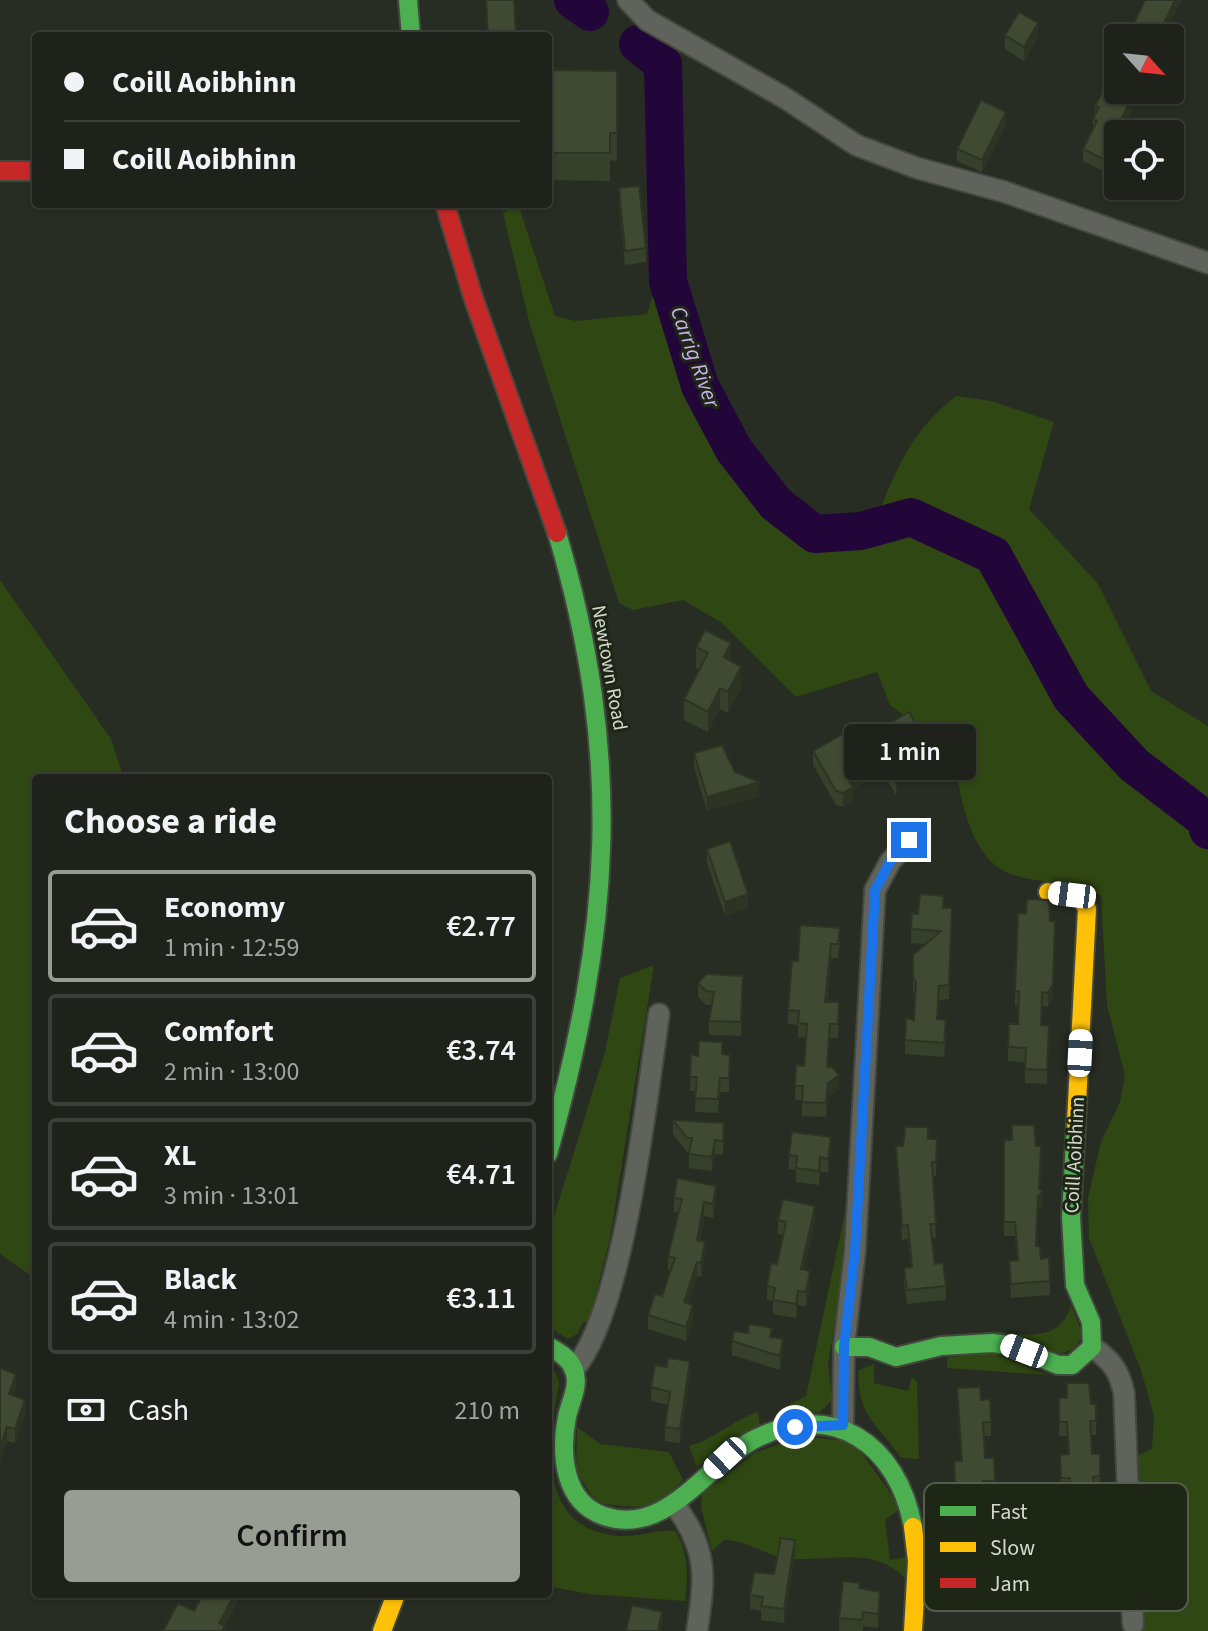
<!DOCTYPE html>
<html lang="en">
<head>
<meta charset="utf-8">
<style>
	:root { --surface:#1e221a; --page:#262a23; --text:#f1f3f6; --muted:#a1a4a2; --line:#3c3f39; --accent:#979d92 }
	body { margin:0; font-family:"Source Sans 3",sans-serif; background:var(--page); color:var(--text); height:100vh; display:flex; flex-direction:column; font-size:30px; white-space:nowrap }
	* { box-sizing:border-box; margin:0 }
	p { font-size:26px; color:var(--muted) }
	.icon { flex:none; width:44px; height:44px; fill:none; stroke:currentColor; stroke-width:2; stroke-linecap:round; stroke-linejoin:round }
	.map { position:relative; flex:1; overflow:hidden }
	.side { position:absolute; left:32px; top:774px; width:520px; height:824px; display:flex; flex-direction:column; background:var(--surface); border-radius:8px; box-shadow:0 2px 6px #0004,0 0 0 2px var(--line) }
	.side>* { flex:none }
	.guide { position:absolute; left:32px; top:32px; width:520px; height:176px; border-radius:8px; box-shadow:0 2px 6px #0004,0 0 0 2px var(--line); display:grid; align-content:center; height:176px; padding:0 32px; background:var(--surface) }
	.needle { width:52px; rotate:117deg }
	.tools { position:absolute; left:1104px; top:24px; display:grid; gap:16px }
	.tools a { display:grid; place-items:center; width:80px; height:80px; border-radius:8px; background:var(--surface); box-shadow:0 2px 6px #0004,0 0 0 2px var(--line); font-size:40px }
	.end { position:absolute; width:36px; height:36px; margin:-18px; border:10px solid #1a73e8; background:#fff; box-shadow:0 0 0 4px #fff }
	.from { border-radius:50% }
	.bubble { position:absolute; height:56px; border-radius:8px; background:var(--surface); box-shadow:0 2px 6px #0004,0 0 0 2px var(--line); font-size:26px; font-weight:600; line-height:56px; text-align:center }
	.car { position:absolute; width:24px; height:48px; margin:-24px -12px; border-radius:10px; box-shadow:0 0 6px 2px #0007; background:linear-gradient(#fff 24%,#345 0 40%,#fff 0 76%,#345 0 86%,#fff 0) }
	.guide b { display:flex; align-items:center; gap:28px; height:76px; font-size:30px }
	.guide b+b { border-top:2px solid var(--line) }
	.guide i { width:20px; height:20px; background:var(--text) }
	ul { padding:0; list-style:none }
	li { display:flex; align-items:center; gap:24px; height:112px; margin:0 16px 12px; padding:0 16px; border:4px solid var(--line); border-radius:8px }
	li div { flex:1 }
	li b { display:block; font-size:30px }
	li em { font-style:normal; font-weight:600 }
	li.current { border-color:var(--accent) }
	li>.icon { width:72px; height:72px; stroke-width:1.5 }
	h2 { padding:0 32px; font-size:36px; line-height:96px }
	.pay { display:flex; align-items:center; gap:20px; height:88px; padding:0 32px; font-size:30px }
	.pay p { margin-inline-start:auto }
	.button { display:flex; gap:16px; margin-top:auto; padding:16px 32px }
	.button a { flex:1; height:92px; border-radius:8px; background:var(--accent); color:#111; font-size:32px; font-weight:600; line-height:92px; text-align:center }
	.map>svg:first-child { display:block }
	.green { fill:#2f4712 }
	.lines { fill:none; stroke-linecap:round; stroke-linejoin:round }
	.river { stroke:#230639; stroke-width:38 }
	.street-casing { stroke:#43483f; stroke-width:24 }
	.fast-casing { stroke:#43483f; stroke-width:22 }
	.slow-casing { stroke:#43483f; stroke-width:22 }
	.jam-casing { stroke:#43483f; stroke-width:22 }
	.street { stroke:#5f635b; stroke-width:20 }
	.fast { stroke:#4caf50; stroke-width:18 }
	.slow { stroke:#ffc107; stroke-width:18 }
	.jam { stroke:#c62828; stroke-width:18 }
	.wall { fill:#37402b }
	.shaded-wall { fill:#2d3423 }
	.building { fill:#404a32; stroke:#2d3423; stroke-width:2 }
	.route { stroke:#1a73e8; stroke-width:10 }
	.labels { text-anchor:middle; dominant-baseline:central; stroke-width:6; stroke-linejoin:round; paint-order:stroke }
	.street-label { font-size:20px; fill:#d3d9ce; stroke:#1e2716 }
	.water-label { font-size:22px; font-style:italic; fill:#cdb0f0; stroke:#1e2716 }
	.key { fill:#1e2716; stroke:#545c4d; stroke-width:2 }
	.key-label { font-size:22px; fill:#d3d9ce }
</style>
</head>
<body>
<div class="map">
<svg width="1208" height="1631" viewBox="0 0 1208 1631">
	<rect width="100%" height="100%" fill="#282d23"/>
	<!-- green -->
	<g class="green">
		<path d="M 515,204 L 518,204 L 555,316 L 576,321 L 647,314 L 652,298 L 668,281 C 700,382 726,467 815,534 L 873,527 C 895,474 908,433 956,396 L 991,401 L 1054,422 L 1029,509 L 1098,584 L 1151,691 L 1208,726 L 1208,1631 L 1124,1631 L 1142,1630 L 1138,1455 L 1152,1449 L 1154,1416 L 1141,1370 L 1089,1238 L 1088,1198 L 1101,1142 L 1120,1102 L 1125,1075 L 1107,1005 L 1101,896 C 1074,881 1046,884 1017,876 C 968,864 960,792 953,751 L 890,705 L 877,672 L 796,697 L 722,623 L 683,600 L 633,610 L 619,603 L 530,325 L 503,213 Z"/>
		<polygon points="0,580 111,739 124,778 36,778 36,1279 0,1254"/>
		<polygon points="654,965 610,1238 589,1322 583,1322 577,1334 568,1339 548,1327 548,1236 605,1052 620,978"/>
		<polygon points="846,1208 839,1301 828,1363 832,1400 820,1412 786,1419 786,1407 806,1396"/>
		<path d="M 1071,1306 L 1083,1335 L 1075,1348 L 1061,1354 L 992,1331 C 1025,1334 1058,1344 1071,1306 Z"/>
		<polygon points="987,1351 1048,1375 947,1368 947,1358"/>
		<path d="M 874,1364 L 874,1383 L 908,1391 L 912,1377 L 917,1382 L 919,1459 L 901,1458 C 876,1421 859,1419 858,1371 Z"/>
		<path d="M 548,1367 L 556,1373 L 559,1384 C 548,1443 536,1530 620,1536 C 639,1537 656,1529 675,1531 C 689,1553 688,1575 685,1601 L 589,1594 L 548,1586 Z"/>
		<path d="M 758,1412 L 760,1427 L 697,1467 L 689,1446 C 715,1439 733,1420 758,1412 Z"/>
		<path d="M 577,1427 L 600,1444 L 669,1452 L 683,1480 C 654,1513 639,1508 597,1503 L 576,1471 Z"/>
		<path d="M 802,1436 L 854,1442 L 901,1508 L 885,1520 L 890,1560 L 907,1557 L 908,1582 C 876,1542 828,1564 784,1558 C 764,1554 745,1540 724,1540 L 712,1551 L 701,1507 L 702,1494 L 754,1453 Z"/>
	</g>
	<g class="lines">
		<!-- river -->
		<g class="river">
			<polyline points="573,0 590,12"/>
			<polyline points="638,44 663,64 668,281 700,386 734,450 776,504 815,534 861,531 911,517 993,555 1071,697 1134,765 1206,820 1208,830"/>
		</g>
		<defs>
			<g id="street">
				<polyline points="628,0 647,20 785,98 856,145 917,168 1005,192 1208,263"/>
				<path d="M 1092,1347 C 1111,1360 1119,1370 1124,1393 L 1133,1624"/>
				<path d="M 574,1369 C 624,1312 647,1095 659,1014"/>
				<polyline points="843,1425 844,1347 855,1251 875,890 890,862 909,840"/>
				<path d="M 674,1504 C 709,1550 705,1577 697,1631"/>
			</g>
			<g id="fast">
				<polyline points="408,0 411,36"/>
				<path d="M 548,1154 C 611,930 624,759 557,533"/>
				<path d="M 548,1346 C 558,1352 570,1358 574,1370 C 580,1386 570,1402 567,1417 C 560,1453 563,1502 604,1516 C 666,1537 705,1466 753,1440 C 832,1398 898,1444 913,1527"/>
				<polyline points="844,1347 869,1347 896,1357 941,1346 992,1343 1009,1345 1058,1365 1072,1365 1092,1347 1091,1322 1075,1285 1071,1217 1076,1123"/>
			</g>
			<g id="slow">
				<polyline points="1048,892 1082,899 1087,909 1076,1123"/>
				<polyline points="382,1631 396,1594"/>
				<polyline points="913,1631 917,1561 913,1527"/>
			</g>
			<g id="jam">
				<polyline points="0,171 36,171"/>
				<polyline points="445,204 473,297 557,533"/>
			</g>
		</defs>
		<!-- street casing -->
		<use href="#street" class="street-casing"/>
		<!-- fast casing -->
		<use href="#fast" class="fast-casing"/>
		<!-- slow casing -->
		<use href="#slow" class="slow-casing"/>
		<!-- jam casing -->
		<use href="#jam" class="jam-casing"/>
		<!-- street -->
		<use href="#street" class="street"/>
		<!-- fast -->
		<use href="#fast" class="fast"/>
		<!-- slow -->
		<use href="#slow" class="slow"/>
		<!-- jam -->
		<use href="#jam" class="jam"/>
	</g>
	<!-- wall -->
	<g class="wall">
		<polygon points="1005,35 1038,37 1024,61 1005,49"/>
		<polygon points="548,70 617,71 617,161 610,160 610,181 548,180"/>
		<polygon points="1095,106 1133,106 1120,134 1118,134 1118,138 1103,171 1083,161 1083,149 1093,130 1093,119 1095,114"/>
		<polygon points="1006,124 982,172 957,161 957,149"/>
		<polygon points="619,188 646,248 646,262 625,265 619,202"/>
		<polygon points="696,647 731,661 741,688 728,713 720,709 708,732 684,720 684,699 699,669 696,668"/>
		<polygon points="860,740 923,751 900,761 896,796 883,772 853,789 853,801 843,807 836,805 813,765 813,751"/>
		<polygon points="694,753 759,796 707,811 694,767"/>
		<polygon points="707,849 748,908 725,916 707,863"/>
		<polygon points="944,908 952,908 949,999 939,1000 938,1019 946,1034 944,1057 905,1054 905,1040 914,1020 915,995 913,992 913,955 925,944 911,943 911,929 918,914"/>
		<polygon points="1026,914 1053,998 1048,1007 1042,1006 1042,1025 1049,1026 1047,1084 1025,1083 1025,1062 1008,1061 1008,1047 1018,1024 1019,1005 1015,1005 1015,991"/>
		<polygon points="548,924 554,936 551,957 548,957"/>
		<polygon points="800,925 840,942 838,958 831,958 827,1002 839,1016 838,1038 830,1038 828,1067 839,1089 828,1097 826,1117 802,1116 802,1100 795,1100 796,1065 804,1066 806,1038 798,1037 798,1025 788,1024 788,1010 798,961"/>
		<polygon points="698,983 743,990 741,1036 709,1035 709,1021 712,1005 706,1005 698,997"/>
		<polygon points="691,1054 698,1056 730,1055 729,1092 720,1092 718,1113 695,1112 696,1091 690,1091"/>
		<polygon points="673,1120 724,1137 723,1155 715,1154 712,1171 689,1168 689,1152 687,1152 673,1134"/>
		<polygon points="928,1139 937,1139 936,1176 933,1176 936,1238 932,1238 935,1264 946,1286 946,1300 907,1304 904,1282 904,1268 911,1267 908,1239 902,1240 896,1146 903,1146"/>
		<polygon points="1004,1140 1036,1146 1041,1160 1040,1189 1043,1206 1038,1210 1037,1246 1041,1259 1050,1281 1050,1295 1011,1298 1009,1261 1017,1260 1015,1236 1004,1236"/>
		<polygon points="831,1151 828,1173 820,1171 819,1185 796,1182 796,1170 789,1169 789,1155"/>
		<polygon points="674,1198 716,1200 713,1218 704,1216 700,1241 705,1256 701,1277 697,1276 688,1303 693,1319 686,1341 648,1329 648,1315 662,1296 670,1271 668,1270 668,1256 679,1212 674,1212"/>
		<polygon points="778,1220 815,1220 804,1269 810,1285 806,1306 798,1305 796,1318 773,1314 773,1301 767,1300 767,1286 777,1264 784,1235 778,1234"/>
		<polygon points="772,1337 783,1353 780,1370 732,1355 732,1341"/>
		<polygon points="0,1368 16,1388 13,1396 25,1414 15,1443 7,1441 0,1461"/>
		<polygon points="690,1375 680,1443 665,1441 665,1427 668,1405 651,1401 651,1387"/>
		<polygon points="957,1388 981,1400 991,1422 991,1436 984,1436 985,1458 994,1458 995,1495 984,1495 985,1515 994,1537 994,1551 987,1551 988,1572 998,1594 998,1608 958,1610 957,1574 964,1574 959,1497 955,1497 954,1475 954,1461 961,1461"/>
		<polygon points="1059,1398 1096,1404 1096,1435 1091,1435 1092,1454 1100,1454 1100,1490 1094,1491 1095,1515 1097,1521 1113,1535 1102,1551 1097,1552 1098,1569 1107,1594 1107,1608 1068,1609 1066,1572 1074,1572 1073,1553 1065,1553 1064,1519 1071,1518 1070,1492 1061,1492 1060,1455 1068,1454 1067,1436 1059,1436"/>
		<polygon points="795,1554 784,1623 761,1620 761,1611 750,1609 750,1595"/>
		<polygon points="860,1588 880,1606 878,1628 863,1626 863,1631 839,1631 839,1618"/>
	</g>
	<!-- shaded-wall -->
	<g class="shaded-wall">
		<polygon points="1175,0 1182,0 1163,38 1157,38"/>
		<polygon points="1038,23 1038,37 1024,61 1024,47"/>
		<polygon points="1133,94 1133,106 1120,134 1118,134 1118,138 1103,171 1103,159"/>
		<polygon points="1006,112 1006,124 982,172 982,160"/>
		<polygon points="731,643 731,664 724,657"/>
		<polygon points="741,667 741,688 728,713 728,692"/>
		<polygon points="720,688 720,709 708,732 708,712"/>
		<polygon points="923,737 923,751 900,761 896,796 896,749"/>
		<polygon points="883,758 883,772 853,789 853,801 843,807 843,793 848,779 852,776"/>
		<polygon points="759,782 759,796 707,811 707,797"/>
		<polygon points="748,894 748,908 725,916 725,902"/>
		<polygon points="554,925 554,936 551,957 551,946"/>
		<polygon points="1055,935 1053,998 1048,1007 1048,993"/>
		<polygon points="831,944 831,958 825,1016 825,1002"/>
		<polygon points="839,1075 839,1089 828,1097 826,1117 828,1083"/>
		<polygon points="831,1137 831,1151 828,1173 828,1159"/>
		<polygon points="715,1140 715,1154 712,1171 712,1157"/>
		<polygon points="1041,1146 1039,1196 1043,1192 1043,1206 1038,1210"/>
		<polygon points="716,1186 716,1200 713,1218 713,1204"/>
		<polygon points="704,1202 704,1216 697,1254 697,1240"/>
		<polygon points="815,1206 815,1220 801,1283 801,1269"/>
		<polygon points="705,1242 705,1256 701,1277 701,1263"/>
		<polygon points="697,1262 697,1276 684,1316 684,1302"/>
		<polygon points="810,1271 810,1285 806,1306 806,1292"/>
		<polygon points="798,1291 798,1305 796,1318 796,1304"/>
		<polygon points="693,1305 693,1319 686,1341 686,1327"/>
		<polygon points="783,1339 783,1353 780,1370 780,1356"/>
		<polygon points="690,1361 690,1375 680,1443 680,1429"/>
		<polygon points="16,1374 16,1388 9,1408 9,1394"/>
		<polygon points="25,1400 25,1414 15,1443 15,1429"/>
		<polygon points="7,1427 7,1441 0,1461 0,1447"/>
		<polygon points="1113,1521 1113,1535 1102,1551 1102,1537"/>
		<polygon points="795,1540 795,1554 784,1623 784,1609"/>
		<polygon points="880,1592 880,1606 878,1628 878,1614"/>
		<polygon points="235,1594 238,1594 238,1601 225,1627 225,1631 219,1631 219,1623"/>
		<polygon points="662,1612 662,1626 661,1631 659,1631"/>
	</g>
	<!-- building -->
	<g class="building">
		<polygon points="486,0 514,0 516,36 488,36"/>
		<polygon points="1145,0 1175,0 1157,38 1139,38 1129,33"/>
		<polygon points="1019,12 1038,23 1024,47 1005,35"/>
		<polygon points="548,70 617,71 617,133 610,133 610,153 548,153"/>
		<polygon points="1108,81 1118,86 1118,90 1126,90 1133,94 1103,159 1083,149 1097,121 1093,119 1099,107 1095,106"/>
		<polygon points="981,100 1006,112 982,160 957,149"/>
		<polygon points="639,186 646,248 625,251 619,188"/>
		<polygon points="705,630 731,643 724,657 741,667 728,692 720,688 708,712 684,699 708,653 696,647"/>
		<polygon points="909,712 923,737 896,749 900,755 896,782 883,758 852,776 848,779 853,787 843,793 836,791 813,751 853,728 860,740"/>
		<polygon points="722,745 735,772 759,782 707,797 694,753"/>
		<polygon points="730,841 748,894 725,902 707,849"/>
		<polygon points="920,894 944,896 943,908 952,908 949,985 939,986 937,1019 946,1020 944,1043 905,1040 906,1018 914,1020 916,982 913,978 913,955 941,931 911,929 912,913 918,914"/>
		<polygon points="1027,899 1049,900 1050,921 1055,921 1053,984 1048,993 1042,992 1041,1025 1049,1026 1047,1070 1025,1069 1026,1048 1008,1047 1009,1024 1018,1024 1019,991 1015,991 1018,913 1026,914"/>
		<polygon points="548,924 554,925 551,946 548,946"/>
		<polygon points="800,925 840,928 838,944 831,944 825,1002 839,1002 838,1024 830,1024 827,1067 832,1067 839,1075 828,1083 826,1103 802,1102 803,1086 795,1086 796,1065 804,1066 807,1024 798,1023 799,1011 788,1010 792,961 798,961"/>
		<polygon points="706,974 743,976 741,1022 709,1021 714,992 706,991 698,983"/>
		<polygon points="699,1041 722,1042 722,1054 730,1055 729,1078 720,1078 718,1099 695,1098 697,1077 690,1077 691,1054 698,1056"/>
		<polygon points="673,1120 724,1123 723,1141 715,1140 712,1157 689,1154 692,1138 687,1138"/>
		<polygon points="1012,1125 1034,1125 1036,1146 1041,1146 1039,1188 1043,1192 1038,1196 1036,1246 1040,1246 1041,1259 1049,1257 1050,1281 1011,1284 1009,1261 1018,1260 1015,1222 1004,1222 1004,1140 1012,1140"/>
		<polygon points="905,1127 928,1127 928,1139 937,1139 936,1162 932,1162 936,1224 930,1224 935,1264 943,1263 946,1286 907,1290 904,1268 912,1267 908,1225 902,1226 896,1146 903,1146"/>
		<polygon points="792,1132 831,1137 828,1159 820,1157 819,1171 796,1168 797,1156 789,1155"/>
		<polygon points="677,1178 716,1186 713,1204 704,1202 697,1240 705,1242 701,1263 697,1262 684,1302 693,1305 686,1327 648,1315 655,1294 662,1296 675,1258 668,1256 682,1199 674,1198"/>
		<polygon points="783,1199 815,1206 801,1269 810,1271 806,1292 798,1291 796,1304 773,1300 775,1288 767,1286 771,1263 777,1264 786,1222 778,1220"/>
		<polygon points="749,1324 772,1328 770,1337 783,1339 780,1356 732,1341 734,1331 748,1333"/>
		<polygon points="668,1358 690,1361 680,1429 665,1427 670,1392 651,1387 655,1365 667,1367"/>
		<polygon points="0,1368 16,1374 9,1394 25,1400 15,1429 7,1427 0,1447"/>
		<polygon points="1067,1383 1089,1383 1091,1404 1096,1404 1096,1421 1090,1421 1092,1454 1100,1454 1100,1476 1093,1477 1095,1515 1097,1521 1113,1521 1102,1537 1096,1538 1098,1569 1106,1570 1107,1594 1068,1595 1066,1572 1075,1572 1073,1539 1065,1539 1064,1519 1072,1518 1070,1478 1061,1478 1060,1455 1069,1454 1067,1422 1059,1422 1059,1398 1067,1398"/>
		<polygon points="980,1387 981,1400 990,1399 991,1422 983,1422 985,1458 994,1458 995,1481 983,1481 985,1515 993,1515 994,1537 986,1537 988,1572 997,1571 998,1594 958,1596 957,1574 965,1574 959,1483 955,1483 954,1461 962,1461 957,1388"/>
		<polygon points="781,1538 795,1540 784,1609 761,1606 763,1597 750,1595 754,1572 774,1574"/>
		<polygon points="843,1581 860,1583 859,1588 880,1592 878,1614 863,1612 862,1620 839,1618"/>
		<polygon points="203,1594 235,1594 219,1623 225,1626 222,1631 163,1631 178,1603 194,1611"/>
		<polygon points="632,1605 662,1612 659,1625 659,1631 626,1631"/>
	</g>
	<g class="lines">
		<!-- route -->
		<polyline class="route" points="795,1427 843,1425 844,1347 855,1251 875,890 890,862 909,840"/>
	</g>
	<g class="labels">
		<!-- street labels -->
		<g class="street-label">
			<text transform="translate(609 668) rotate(80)">Newtown Road</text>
			<text transform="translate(1075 1155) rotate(-87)">Coill Aoibhinn</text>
		</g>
		<!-- water labels -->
		<g class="water-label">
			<text transform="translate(695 357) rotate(70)">Carrig River</text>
		</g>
	</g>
	<!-- legend -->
	<rect x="924" y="1483" width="264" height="128" rx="12" class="key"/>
	<rect x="940" y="1506" width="36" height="10" fill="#4caf50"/>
	<rect x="940" y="1542" width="36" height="10" fill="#ffc107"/>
	<rect x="940" y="1578" width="36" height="10" fill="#c62828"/>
	<g class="key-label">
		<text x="990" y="1519">Fast</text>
		<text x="990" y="1555">Slow</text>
		<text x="990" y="1591">Jam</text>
	</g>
</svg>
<div class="tools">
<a><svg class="needle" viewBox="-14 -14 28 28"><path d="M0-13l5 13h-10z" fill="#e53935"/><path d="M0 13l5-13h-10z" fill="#a1a4a2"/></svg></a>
<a><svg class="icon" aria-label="locate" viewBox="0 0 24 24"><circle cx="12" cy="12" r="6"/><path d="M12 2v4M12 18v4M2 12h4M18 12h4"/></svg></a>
</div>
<i class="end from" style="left:795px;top:1427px"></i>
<i class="end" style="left:909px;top:840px"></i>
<div class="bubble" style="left:844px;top:724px;width:132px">1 min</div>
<i class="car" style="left:1072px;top:895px;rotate:277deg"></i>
<i class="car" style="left:1080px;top:1053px;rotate:3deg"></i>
<i class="car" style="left:1024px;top:1351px;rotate:291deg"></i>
<i class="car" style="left:725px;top:1458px;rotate:227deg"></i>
<div class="guide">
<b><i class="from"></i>Coill Aoibhinn</b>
<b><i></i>Coill Aoibhinn</b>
</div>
<section class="side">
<h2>Choose a ride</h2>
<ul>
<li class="current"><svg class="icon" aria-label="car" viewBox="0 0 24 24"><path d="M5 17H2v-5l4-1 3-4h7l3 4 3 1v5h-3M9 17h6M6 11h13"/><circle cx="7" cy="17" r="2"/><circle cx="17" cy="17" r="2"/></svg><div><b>Economy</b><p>1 min · 12:59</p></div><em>€2.77</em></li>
<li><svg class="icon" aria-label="car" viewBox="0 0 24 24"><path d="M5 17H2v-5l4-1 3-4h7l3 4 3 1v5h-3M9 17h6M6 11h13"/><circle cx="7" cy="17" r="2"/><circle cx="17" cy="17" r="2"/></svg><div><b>Comfort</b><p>2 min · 13:00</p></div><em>€3.74</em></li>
<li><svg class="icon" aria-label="car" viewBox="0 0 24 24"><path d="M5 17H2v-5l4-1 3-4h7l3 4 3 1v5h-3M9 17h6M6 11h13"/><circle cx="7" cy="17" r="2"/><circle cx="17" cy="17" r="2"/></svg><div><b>XL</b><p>3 min · 13:01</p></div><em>€4.71</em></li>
<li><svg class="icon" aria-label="car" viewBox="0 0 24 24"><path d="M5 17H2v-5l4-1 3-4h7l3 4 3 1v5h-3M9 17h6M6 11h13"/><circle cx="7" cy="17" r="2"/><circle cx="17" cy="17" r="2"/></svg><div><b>Black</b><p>4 min · 13:02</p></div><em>€3.11</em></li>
</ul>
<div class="pay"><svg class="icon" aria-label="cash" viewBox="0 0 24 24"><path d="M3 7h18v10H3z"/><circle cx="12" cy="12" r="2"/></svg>Cash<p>210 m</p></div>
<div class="button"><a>Confirm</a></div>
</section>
</div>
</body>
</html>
